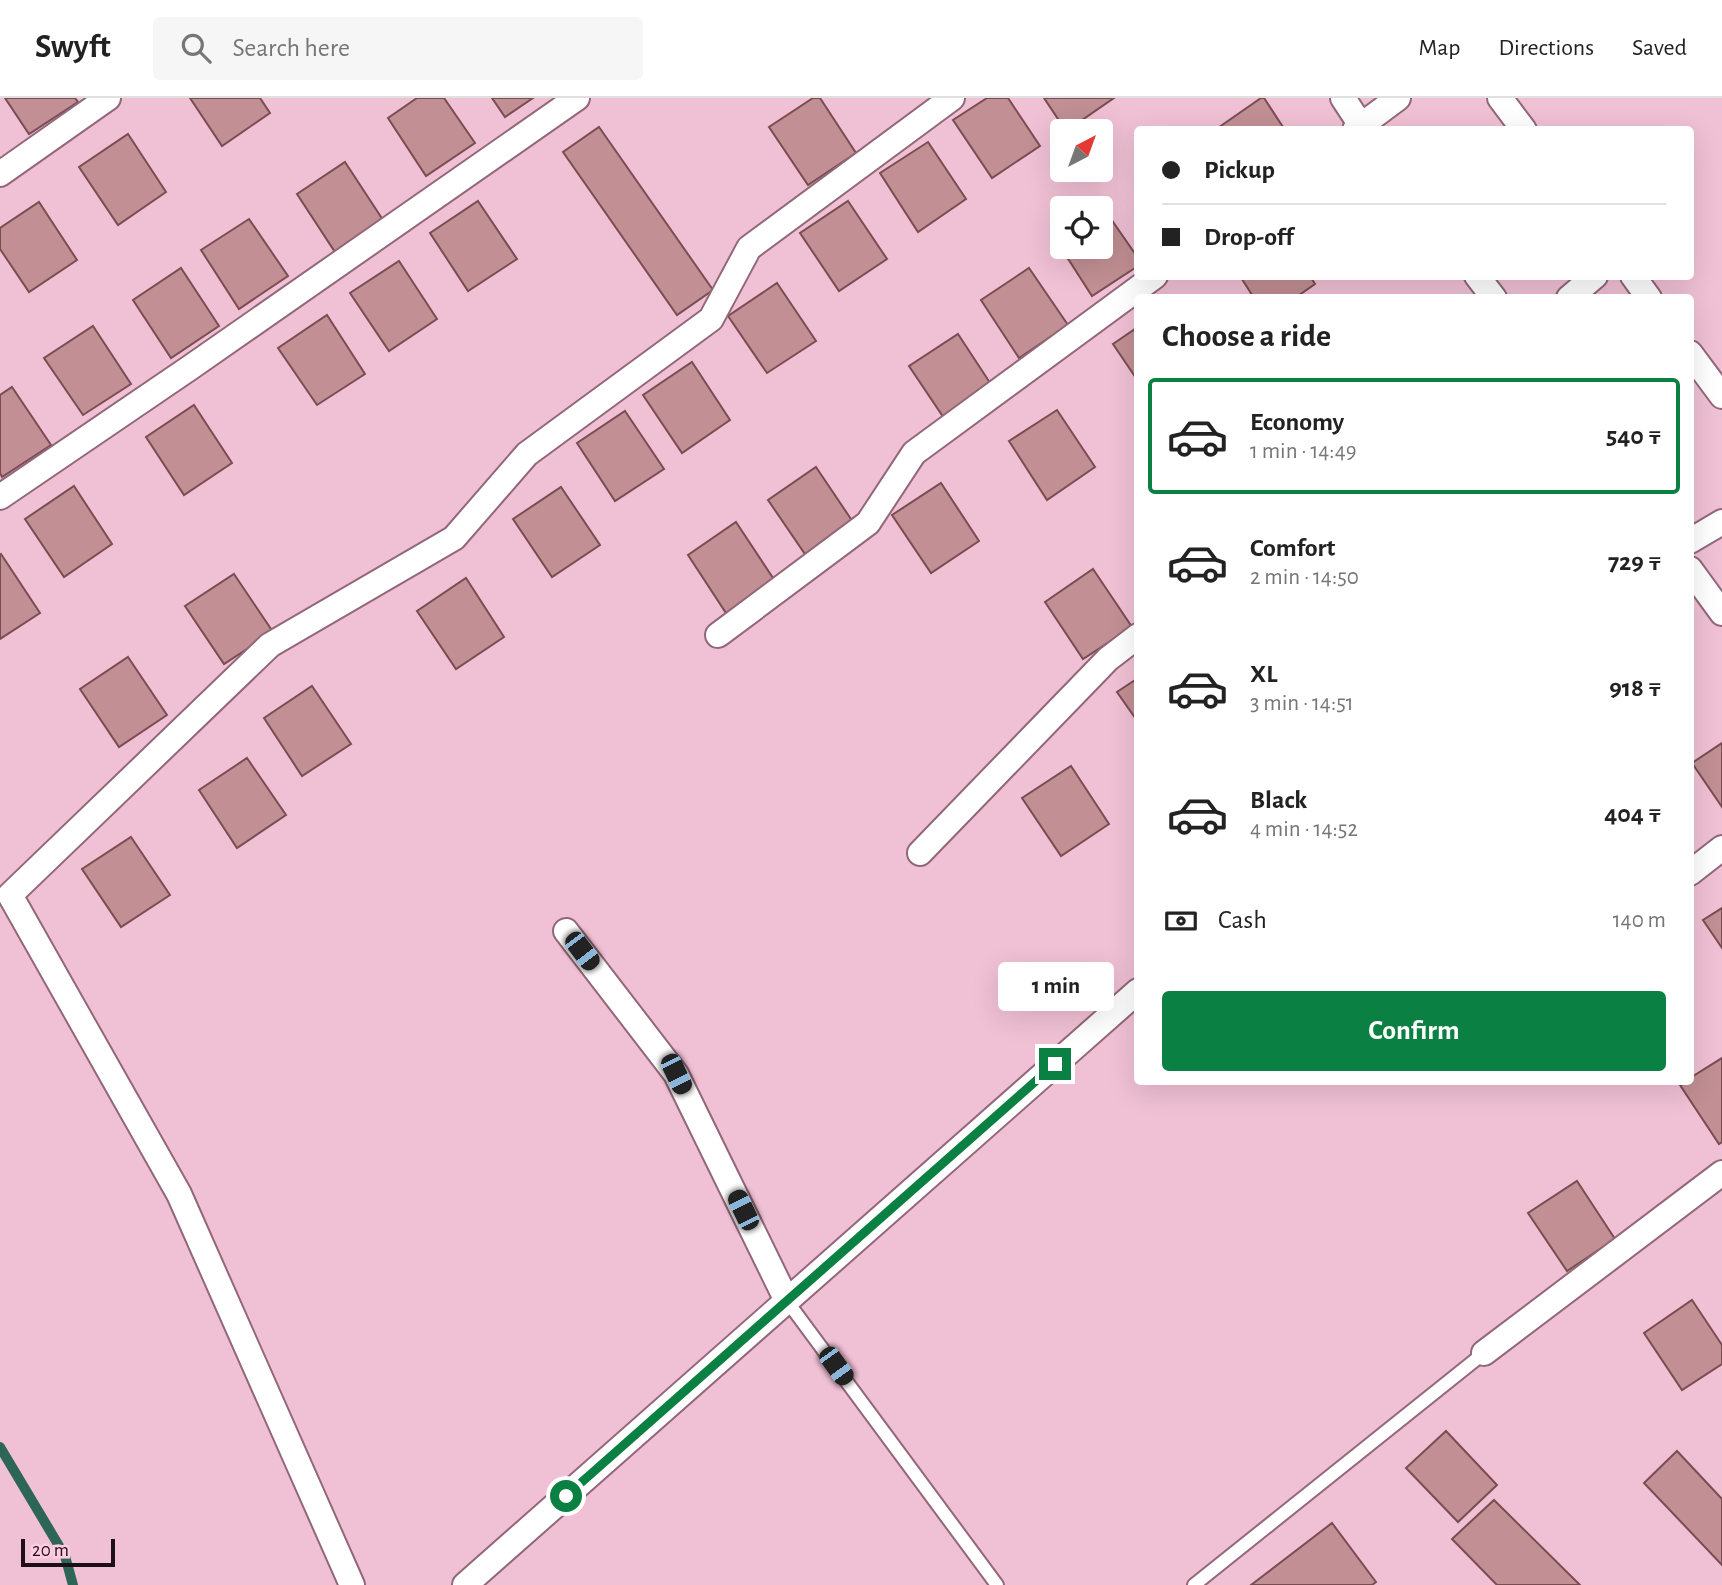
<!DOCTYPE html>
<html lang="en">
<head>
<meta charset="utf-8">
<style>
	:root { --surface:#fff; --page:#f6f6f6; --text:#222; --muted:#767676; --line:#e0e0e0; --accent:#0b8043 }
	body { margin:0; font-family:"Alegreya Sans",sans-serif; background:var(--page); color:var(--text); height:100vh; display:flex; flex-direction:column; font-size:26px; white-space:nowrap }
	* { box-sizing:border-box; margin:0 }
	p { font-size:23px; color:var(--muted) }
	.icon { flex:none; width:38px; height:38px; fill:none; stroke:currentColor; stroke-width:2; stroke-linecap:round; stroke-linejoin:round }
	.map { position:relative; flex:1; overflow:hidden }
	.sheet { position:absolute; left:1134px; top:196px; width:560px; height:791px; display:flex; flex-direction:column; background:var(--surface); border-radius:7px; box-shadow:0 7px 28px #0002 }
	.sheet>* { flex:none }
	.hud { position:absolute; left:1134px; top:28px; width:560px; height:154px; border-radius:7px; box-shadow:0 7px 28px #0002; display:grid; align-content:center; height:154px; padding:0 28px; background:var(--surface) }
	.needle { width:46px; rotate:41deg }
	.buttons { position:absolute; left:1050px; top:21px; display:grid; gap:14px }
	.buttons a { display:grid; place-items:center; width:63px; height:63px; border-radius:7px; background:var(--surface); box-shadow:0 7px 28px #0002; font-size:35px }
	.scale { position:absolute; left:21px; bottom:18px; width:94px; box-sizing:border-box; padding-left:7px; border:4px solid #1e0e15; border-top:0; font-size:19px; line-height:24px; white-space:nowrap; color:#1e0e15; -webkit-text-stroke:5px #fecde1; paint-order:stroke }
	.end { position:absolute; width:32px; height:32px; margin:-16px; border:9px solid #0b8043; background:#fff; box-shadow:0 0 0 4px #fff }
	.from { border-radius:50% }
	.bubble { position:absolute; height:49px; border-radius:7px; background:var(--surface); box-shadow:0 7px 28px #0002; font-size:23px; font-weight:600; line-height:49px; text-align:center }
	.car { position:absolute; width:21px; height:42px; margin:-21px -10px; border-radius:9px; box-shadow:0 0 5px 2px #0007; background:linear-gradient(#222 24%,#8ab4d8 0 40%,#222 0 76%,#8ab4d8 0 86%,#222 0) }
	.hud b { display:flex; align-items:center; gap:24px; height:66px; font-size:26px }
	.hud b+b { border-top:2px solid var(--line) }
	.hud i { width:18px; height:18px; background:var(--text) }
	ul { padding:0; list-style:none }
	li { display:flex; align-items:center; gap:21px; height:116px; margin:0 14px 10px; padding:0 14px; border:4px solid transparent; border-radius:7px }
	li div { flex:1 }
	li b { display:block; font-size:26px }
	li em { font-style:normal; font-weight:600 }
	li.selected { border-color:var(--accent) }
	li>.icon { width:63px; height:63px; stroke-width:1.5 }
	h2 { padding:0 28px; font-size:32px; line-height:84px }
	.pay { display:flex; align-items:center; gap:18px; height:77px; padding:0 28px; font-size:26px }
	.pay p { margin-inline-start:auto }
	.cta { display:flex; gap:14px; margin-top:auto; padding:14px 28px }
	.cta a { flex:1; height:80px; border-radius:7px; background:var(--accent); color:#fff; font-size:28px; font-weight:600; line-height:80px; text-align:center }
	header { display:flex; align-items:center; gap:42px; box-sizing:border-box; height:98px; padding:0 35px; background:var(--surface); border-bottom:2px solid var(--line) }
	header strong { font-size:33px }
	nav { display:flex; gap:38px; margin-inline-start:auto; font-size:24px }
	.search { width:490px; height:63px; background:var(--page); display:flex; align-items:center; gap:18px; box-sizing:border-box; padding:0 24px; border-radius:7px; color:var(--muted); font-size:26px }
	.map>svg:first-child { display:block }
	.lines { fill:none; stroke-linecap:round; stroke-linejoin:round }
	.stream { stroke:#2d6657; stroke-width:10 }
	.building { fill:#c18f94; stroke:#7a4d53; stroke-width:2 }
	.service-casing { stroke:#926779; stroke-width:16 }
	.minor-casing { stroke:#926779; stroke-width:28 }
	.service { stroke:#fff; stroke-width:12 }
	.minor { stroke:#fff; stroke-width:24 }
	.route { stroke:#0b8043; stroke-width:9 }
</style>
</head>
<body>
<header>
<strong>Swyft</strong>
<div class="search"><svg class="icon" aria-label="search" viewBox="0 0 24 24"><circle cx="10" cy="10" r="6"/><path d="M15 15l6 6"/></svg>Search here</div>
<nav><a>Map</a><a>Directions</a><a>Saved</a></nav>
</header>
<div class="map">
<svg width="1722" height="1487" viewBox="0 0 1722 1487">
	<rect width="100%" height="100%" fill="#f0c0d4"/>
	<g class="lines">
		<!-- stream -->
		<polyline class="stream" points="0,1349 65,1458 73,1487"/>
	</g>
	<!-- building -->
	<g class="building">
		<polygon points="5,0 75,0 78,4 29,36"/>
		<polygon points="190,0 260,0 270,15 222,48"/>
		<polygon points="417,0 444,0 475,45 426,78 388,20"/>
		<polygon points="492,0 533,0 505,19"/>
		<polygon points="813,0 820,0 856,55 808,87 769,29"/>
		<polygon points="987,0 1008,0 1040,48 992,80 953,22"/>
		<polygon points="1044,0 1114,0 1066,33"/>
		<polygon points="1261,0 1264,0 1285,32 1215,32"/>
		<polygon points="599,29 713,192 677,217 563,54"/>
		<polygon points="128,36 166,94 118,127 79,69"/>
		<polygon points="928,44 966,101 918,134 880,75"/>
		<polygon points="345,64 383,122 335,154 297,96"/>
		<polygon points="478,103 517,161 468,193 430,135"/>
		<polygon points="848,103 887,161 839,193 800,135"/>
		<polygon points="39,104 77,162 29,194 0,151 0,130"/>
		<polygon points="1102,108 1138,160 1138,168 1092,198 1054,139 1062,134 1062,149 1101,149 1101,110 1098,110"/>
		<polygon points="249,121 288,178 239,211 201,152"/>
		<polygon points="399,163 437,221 389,253 350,195"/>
		<polygon points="181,170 219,228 171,260 133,202"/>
		<polygon points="1029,170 1068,227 1019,260 981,202"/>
		<polygon points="1240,178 1310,178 1315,186 1295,200 1254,200"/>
		<polygon points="777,185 816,243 767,275 728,218"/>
		<polygon points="327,217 365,276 317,307 278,250"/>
		<polygon points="93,228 131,286 83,317 44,260"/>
		<polygon points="1138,229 1138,283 1113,246"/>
		<polygon points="958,236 996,294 948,326 909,268"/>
		<polygon points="692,264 730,322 682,355 643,297"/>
		<polygon points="12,289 51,347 2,379 0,375 0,297"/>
		<polygon points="194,307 232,365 184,397 146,339"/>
		<polygon points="1057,312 1095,369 1047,402 1009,343"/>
		<polygon points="625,313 664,371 615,403 577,345"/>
		<polygon points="816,369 855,427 807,459 768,402"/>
		<polygon points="941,385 979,443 931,475 892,417"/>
		<polygon points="74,388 112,446 64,479 25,421"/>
		<polygon points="561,389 600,447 552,479 513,421"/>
		<polygon points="736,424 775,483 726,515 688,457"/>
		<polygon points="1,456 40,515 0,541 0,457"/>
		<polygon points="1093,471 1132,529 1083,561 1045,504"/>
		<polygon points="234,476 273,534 224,566 185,508"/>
		<polygon points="466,480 504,539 456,571 417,513"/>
		<polygon points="128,559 167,617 119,649 80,591"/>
		<polygon points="1138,580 1138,624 1117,594"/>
		<polygon points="312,588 351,646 302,678 264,620"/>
		<polygon points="1722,645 1722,709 1692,665"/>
		<polygon points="247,660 286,717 237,750 199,692"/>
		<polygon points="1071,668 1109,726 1061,758 1022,700"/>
		<polygon points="131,739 170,797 121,829 82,771"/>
		<polygon points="1722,810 1722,850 1703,822"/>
		<polygon points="1722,960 1722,1044 1719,1046 1680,987 1690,984 1690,980"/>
		<polygon points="1577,1083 1615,1141 1567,1173 1528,1115"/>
		<polygon points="1692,1202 1722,1247 1722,1266 1682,1292 1644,1235"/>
		<polygon points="1446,1333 1497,1387 1458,1424 1406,1370"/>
		<polygon points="1677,1353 1722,1401 1722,1467 1644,1385"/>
		<polygon points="1494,1402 1580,1487 1497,1487 1452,1441"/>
		<polygon points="1332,1425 1376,1484 1372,1487 1251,1487"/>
	</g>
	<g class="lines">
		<defs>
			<g id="service">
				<polyline points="787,1203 997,1487"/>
				<polyline points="1194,1487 1484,1255"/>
			</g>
			<g id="minor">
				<polyline points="1343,0 1364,32"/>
				<polyline points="1500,0 1524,32"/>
				<polyline points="1355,32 1398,0"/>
				<polyline points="0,76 108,0"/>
				<polyline points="1477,178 1494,200"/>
				<polyline points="1633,178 1649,200"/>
				<polyline points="1569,200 1595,178"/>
				<polyline points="1690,255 1722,298"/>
				<polyline points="0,399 191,269 577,0"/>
				<polyline points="1690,443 1722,424"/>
				<polyline points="1690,471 1722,515"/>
				<polyline points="718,537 868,425 914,355 1155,178"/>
				<polyline points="920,755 1108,561 1138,538"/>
				<polyline points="1690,775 1722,750"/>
				<polyline points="566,833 676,976 787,1203"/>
				<polyline points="1484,1255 1722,1075"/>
				<polyline points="352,1487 179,1096 10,797 270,547 454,440 527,356 711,221 749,150 952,0"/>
				<polyline points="465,1487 1138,893"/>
			</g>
		</defs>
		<!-- service casing -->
		<use href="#service" class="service-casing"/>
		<!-- minor casing -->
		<use href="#minor" class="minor-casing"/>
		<!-- service -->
		<use href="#service" class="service"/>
		<!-- minor -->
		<use href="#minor" class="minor"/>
	</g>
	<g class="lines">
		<!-- route -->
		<polyline class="route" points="566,1398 1055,966"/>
	</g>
</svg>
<div class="buttons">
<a><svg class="needle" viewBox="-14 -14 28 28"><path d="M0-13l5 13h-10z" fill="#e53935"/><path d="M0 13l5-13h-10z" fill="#767676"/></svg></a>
<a><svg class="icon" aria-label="locate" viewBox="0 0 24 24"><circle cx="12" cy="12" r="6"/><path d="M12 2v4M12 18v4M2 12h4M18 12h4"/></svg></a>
</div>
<div class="scale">20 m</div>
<i class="end from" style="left:566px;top:1398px"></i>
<i class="end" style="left:1055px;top:966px"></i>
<div class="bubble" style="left:998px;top:864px;width:116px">1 min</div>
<i class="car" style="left:582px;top:853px;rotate:143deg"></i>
<i class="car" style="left:676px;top:976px;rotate:154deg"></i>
<i class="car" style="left:743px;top:1112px;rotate:334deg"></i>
<i class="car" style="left:836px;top:1268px;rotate:144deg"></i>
<div class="hud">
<b><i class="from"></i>Pickup</b>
<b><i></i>Drop-off</b>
</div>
<section class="sheet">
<h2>Choose a ride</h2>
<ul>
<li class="selected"><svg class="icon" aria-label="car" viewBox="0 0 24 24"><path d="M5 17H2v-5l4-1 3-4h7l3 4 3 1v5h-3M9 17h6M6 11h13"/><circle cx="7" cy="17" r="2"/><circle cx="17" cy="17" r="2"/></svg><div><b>Economy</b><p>1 min · 14:49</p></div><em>540 ₸</em></li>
<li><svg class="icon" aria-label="car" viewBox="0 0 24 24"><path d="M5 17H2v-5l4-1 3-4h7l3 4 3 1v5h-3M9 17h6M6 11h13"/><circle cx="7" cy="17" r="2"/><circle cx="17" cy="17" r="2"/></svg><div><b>Comfort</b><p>2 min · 14:50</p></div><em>729 ₸</em></li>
<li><svg class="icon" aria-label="car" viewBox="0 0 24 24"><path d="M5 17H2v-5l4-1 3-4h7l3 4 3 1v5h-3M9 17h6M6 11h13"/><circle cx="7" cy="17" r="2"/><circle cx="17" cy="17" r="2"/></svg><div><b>XL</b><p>3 min · 14:51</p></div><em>918 ₸</em></li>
<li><svg class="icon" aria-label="car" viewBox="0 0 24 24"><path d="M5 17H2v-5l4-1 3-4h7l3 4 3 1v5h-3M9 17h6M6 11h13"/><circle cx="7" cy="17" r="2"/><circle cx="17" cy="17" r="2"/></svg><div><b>Black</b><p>4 min · 14:52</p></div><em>404 ₸</em></li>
</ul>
<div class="pay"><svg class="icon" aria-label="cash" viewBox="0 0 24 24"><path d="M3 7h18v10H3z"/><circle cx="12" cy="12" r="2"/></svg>Cash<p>140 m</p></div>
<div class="cta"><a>Confirm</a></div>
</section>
</div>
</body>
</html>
